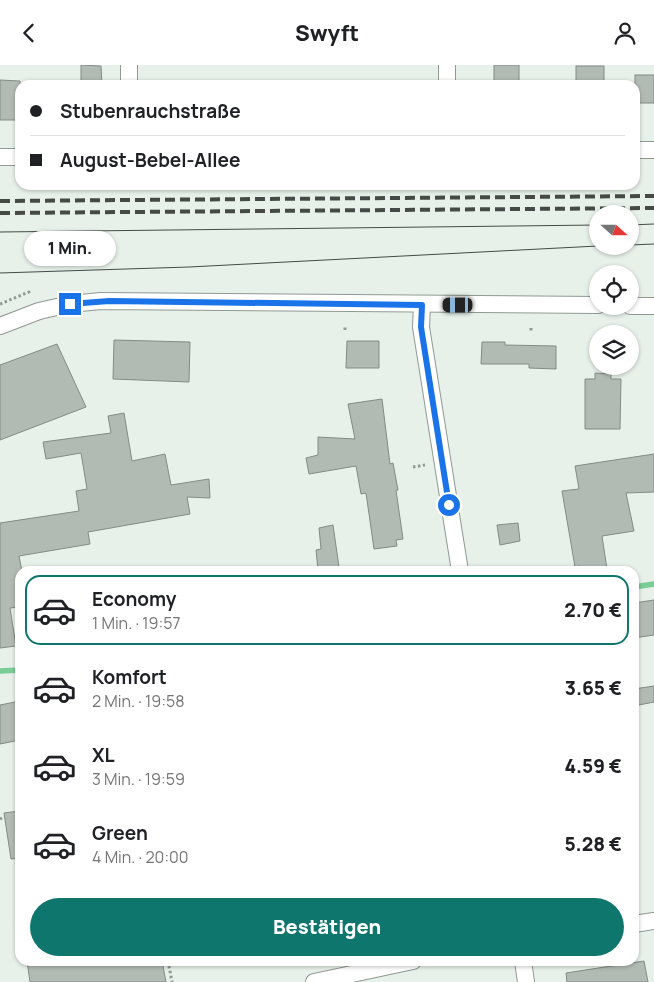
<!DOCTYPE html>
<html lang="de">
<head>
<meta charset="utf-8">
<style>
	:root { --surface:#fff; --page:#f6f6f6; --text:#202124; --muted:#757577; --line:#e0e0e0; --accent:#0f766e }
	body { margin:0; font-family:Manrope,sans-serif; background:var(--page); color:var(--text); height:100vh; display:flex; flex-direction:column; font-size:19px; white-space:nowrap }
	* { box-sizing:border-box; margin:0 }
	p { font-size:16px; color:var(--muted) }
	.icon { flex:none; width:28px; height:28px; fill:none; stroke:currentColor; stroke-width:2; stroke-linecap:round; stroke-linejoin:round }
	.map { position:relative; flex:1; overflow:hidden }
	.details { position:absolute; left:15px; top:501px; width:624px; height:400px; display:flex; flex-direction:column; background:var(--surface); border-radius:15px; box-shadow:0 1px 4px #0004 }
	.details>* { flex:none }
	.hud { position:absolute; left:15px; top:15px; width:625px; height:110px; border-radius:15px; box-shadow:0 1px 4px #0004; display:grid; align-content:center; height:110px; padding:0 15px; background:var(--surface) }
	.needle { width:32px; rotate:111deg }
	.tools { position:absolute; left:589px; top:140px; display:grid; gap:10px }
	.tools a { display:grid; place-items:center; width:50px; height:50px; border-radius:50%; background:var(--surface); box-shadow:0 1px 4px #0004; font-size:25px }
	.end { position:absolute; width:22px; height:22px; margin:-11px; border:6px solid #1a73e8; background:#fff; box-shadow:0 0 0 2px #fff }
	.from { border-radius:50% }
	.bubble { position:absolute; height:35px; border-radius:18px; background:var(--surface); box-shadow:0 1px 4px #0004; font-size:16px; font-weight:800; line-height:35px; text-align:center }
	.car { position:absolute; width:15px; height:30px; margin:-15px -8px; border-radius:6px; box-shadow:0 0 4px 1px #0007; background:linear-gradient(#222 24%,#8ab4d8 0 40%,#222 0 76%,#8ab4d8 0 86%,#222 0) }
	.hud b { display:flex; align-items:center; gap:18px; height:48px; font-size:19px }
	.hud b+b { border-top:1px solid var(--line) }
	.hud i { width:12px; height:12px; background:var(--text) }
	ul { padding:9px 0 0; list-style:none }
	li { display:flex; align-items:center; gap:15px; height:70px; margin:0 10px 8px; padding:0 5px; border:2px solid transparent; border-radius:15px }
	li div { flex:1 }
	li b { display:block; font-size:19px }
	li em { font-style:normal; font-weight:800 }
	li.on { border-color:var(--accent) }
	li>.icon { width:45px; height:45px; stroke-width:1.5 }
	.primary-button { display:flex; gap:10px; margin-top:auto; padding:10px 15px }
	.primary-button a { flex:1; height:58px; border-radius:30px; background:var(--accent); color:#fff; font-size:20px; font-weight:800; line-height:58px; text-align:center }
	header { display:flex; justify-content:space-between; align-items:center; height:65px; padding:0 15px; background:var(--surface); font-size:22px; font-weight:800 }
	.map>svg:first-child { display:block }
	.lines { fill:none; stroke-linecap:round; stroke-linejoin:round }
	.stream { stroke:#79cd95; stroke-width:5.5 }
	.building { fill:#b1bbb4; stroke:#828b84 }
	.minor-casing { stroke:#909992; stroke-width:18 }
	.path { stroke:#939a94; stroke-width:3; stroke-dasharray:2.5 2.5; stroke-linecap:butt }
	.minor { stroke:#fff; stroke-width:16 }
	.tram { stroke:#454a46; stroke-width:1 }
	.rail { stroke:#454a46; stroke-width:4; stroke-dasharray:10 5; stroke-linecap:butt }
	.route { stroke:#1a73e8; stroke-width:6 }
</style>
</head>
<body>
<header><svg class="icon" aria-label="back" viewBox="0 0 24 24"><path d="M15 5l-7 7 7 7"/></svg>Swyft<svg class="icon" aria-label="person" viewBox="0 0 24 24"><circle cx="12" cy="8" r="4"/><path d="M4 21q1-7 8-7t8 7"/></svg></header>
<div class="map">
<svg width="654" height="917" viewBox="0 0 654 917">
	<rect width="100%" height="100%" fill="#e7f1e9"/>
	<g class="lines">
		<!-- stream -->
		<g class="stream">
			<polyline points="634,522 654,519"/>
			<polyline points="0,606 20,605"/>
		</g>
	</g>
	<!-- building -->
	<g class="building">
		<polygon points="81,0 101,1 102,20 81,20"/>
		<rect x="494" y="0" width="25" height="20"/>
		<rect x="576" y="1" width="28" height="19"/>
		<rect x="635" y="10" width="19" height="28"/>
		<polygon points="0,15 20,16 20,55 0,55"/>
		<polygon points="114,275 190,277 189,317 113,314"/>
		<polygon points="347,276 379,276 379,303 346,303"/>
		<polygon points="482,277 505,277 505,280 556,281 556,304 529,303 529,299 481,299"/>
		<polygon points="57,279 86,342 0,375 0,300"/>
		<polygon points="595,308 611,309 611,314 621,314 620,364 585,364 585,314 595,314"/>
		<polygon points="382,334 390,399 393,398 398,425 396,425 403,474 396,475 397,481 374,484 366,428 361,429 356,401 309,409 306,393 318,390 318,372 355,374 348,339"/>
		<polygon points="124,348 132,396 165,389 171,420 209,414 210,433 187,432 190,449 88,467 90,479 19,491 22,506 20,506 20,542 10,543 16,581 0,583 0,458 79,446 76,426 87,424 81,388 46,394 43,377 111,368 108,351"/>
		<polygon points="654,389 654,427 626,428 634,466 602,471 607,504 581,506 580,501 575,502 562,426 579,424 575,401"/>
		<polygon points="518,458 520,476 500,480 497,460"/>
		<polygon points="333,460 339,502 318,505 316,485 321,484 319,463"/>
		<polygon points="654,535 654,570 634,573 634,538"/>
		<polygon points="654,621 654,637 634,641 634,624"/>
		<polygon points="20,636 20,675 0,679 0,640"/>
		<polygon points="20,746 20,793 11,794 4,748"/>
		<polygon points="27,896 162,896 166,917 30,917"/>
		<polygon points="644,896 648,917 567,917 566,908"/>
	</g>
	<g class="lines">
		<defs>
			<g id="minor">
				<polyline points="129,0 129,20"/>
				<polyline points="447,0 447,20"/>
				<polyline points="635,85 654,85"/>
				<polyline points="0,92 20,92"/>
				<polyline points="422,240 421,262 460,506"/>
				<polyline points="630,241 654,241"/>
				<polyline points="0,261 39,246 70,239 101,236 598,240"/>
				<polyline points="634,859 654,856"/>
				<polyline points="523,896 526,917"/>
				<polyline points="314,917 413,896"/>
			</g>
		</defs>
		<!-- minor casing -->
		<use href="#minor" class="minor-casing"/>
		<!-- path -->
		<g class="path">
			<polyline points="0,239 29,227 30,230"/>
			<polyline points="531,263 531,266"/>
			<polyline points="345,265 345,261"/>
			<polyline points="413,402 425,400"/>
			<polyline points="0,754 2,753"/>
			<polyline points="168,896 172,917"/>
		</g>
		<!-- minor -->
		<use href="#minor" class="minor"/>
		<!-- tram -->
		<g class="tram">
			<polyline points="630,160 654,159"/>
			<polyline points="0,167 598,160"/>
			<polyline points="630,180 654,179"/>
			<polyline points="0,208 189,202 598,181"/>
		</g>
		<!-- rail -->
		<g class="rail">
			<polyline points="0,136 654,131"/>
			<polyline points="0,148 654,143"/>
		</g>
	</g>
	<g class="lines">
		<!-- route -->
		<polyline class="route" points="70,239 109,236 422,240 421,262 449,440"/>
	</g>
</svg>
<div class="tools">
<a><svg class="needle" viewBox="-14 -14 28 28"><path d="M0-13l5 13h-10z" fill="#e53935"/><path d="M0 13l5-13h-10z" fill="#757577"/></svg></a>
<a><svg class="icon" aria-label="locate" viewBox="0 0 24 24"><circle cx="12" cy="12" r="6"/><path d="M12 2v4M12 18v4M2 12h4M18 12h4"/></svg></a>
<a><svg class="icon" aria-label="layers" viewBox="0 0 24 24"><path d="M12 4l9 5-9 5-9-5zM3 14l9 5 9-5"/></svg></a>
</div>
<i class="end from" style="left:449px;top:440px"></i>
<i class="end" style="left:70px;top:239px"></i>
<div class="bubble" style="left:24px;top:166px;width:92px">1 Min.</div>
<i class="car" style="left:458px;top:240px;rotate:270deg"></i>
<div class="hud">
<b><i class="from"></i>Stubenrauchstraße</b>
<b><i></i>August-Bebel-Allee</b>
</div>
<section class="details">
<ul>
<li class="on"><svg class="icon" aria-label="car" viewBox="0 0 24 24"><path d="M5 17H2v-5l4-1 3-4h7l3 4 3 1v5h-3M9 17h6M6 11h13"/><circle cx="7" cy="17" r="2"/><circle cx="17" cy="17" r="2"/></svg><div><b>Economy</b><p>1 Min. · 19:57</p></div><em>2.70 €</em></li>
<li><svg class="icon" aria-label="car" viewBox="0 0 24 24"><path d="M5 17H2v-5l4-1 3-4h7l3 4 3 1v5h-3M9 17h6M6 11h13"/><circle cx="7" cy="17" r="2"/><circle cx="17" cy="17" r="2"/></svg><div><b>Komfort</b><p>2 Min. · 19:58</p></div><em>3.65 €</em></li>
<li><svg class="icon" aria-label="car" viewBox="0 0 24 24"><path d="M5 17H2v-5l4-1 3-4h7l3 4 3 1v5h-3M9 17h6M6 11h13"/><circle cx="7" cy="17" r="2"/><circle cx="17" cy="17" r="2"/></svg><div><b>XL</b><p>3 Min. · 19:59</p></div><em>4.59 €</em></li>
<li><svg class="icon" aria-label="car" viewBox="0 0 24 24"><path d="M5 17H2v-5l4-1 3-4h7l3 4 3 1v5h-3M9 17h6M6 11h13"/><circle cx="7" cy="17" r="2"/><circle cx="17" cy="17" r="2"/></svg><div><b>Green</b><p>4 Min. · 20:00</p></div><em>5.28 €</em></li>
</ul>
<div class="primary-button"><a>Bestätigen</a></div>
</section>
</div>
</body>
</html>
